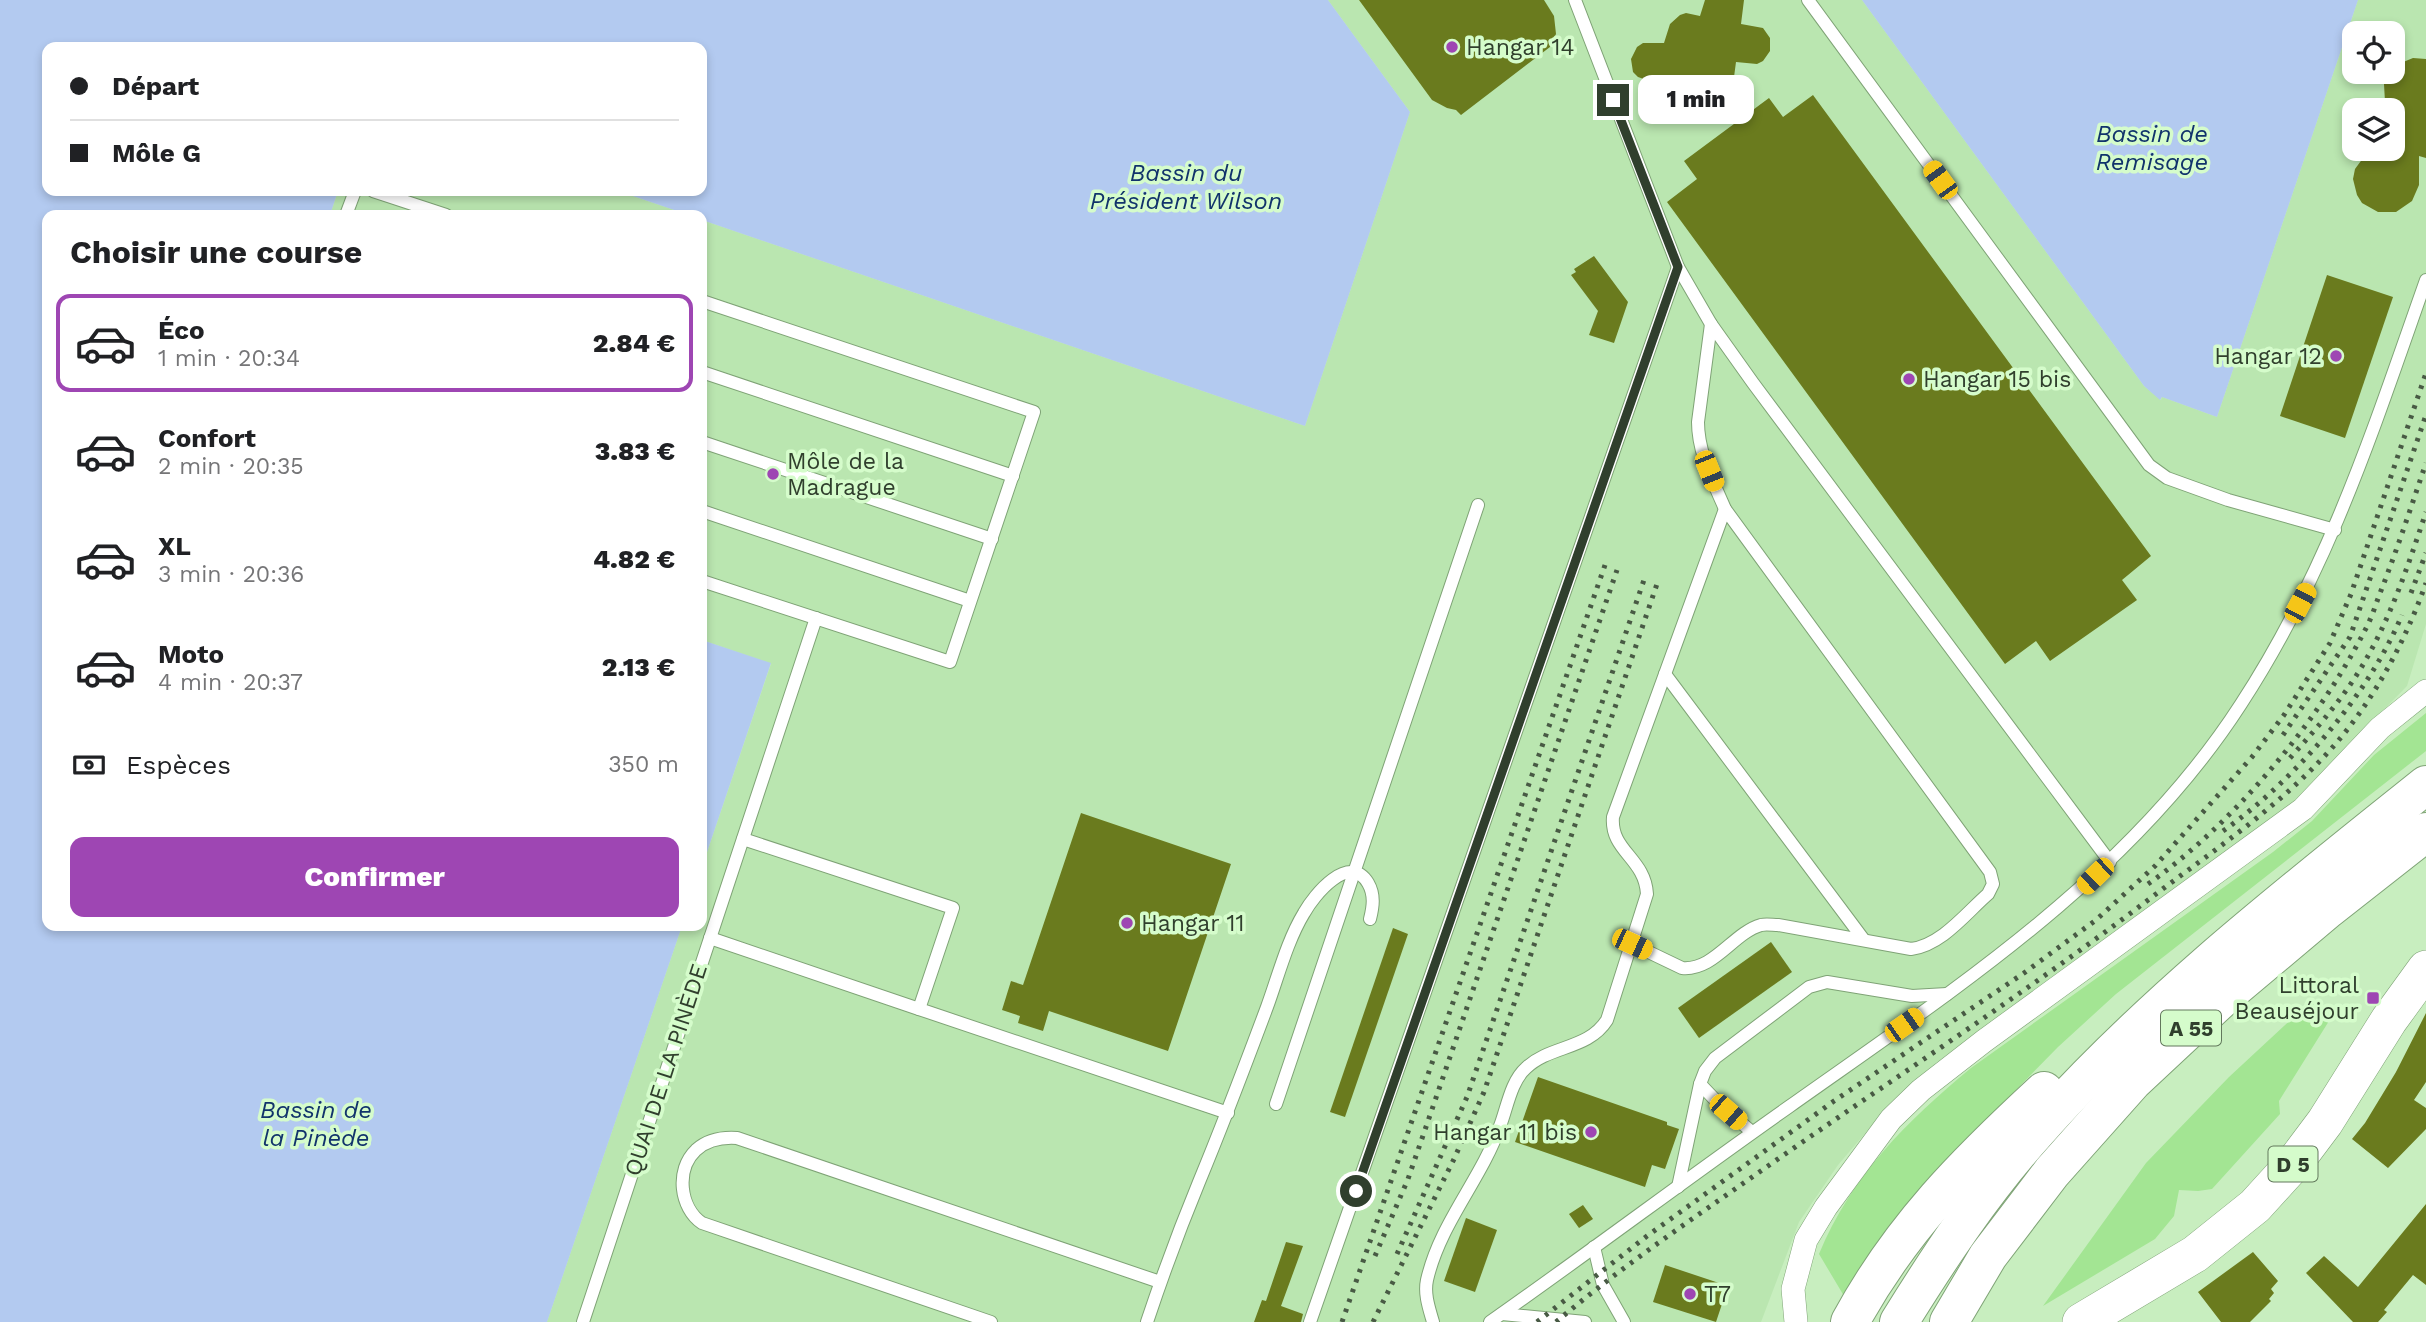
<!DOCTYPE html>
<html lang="fr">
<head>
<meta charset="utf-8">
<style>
	:root { --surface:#fff; --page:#f6f6f6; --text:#202124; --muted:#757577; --line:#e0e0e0; --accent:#9e46b3 }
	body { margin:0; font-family:"Work Sans",sans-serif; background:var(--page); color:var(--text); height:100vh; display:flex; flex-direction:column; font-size:26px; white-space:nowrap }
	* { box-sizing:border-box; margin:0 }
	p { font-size:23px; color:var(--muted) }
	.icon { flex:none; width:38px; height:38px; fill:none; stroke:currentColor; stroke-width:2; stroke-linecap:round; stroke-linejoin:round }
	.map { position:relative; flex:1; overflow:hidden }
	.sheet { position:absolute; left:42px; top:210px; width:665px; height:721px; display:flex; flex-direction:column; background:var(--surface); border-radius:14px; box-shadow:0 4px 10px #0003 }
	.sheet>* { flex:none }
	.banner { position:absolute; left:42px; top:42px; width:665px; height:154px; border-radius:14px; box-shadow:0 4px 10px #0003; display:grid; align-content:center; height:154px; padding:0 28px; background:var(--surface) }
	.buttons { position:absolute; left:2342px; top:21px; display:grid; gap:14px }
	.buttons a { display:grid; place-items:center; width:63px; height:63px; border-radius:14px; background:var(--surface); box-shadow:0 4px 10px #0003; font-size:35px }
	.end { position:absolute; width:32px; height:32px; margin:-16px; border:9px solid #303f2d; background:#fff; box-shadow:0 0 0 4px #fff }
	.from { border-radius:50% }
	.bubble { position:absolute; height:49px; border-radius:14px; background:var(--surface); box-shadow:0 4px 10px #0003; font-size:23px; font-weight:800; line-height:49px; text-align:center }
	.car { position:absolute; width:21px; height:42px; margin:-21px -10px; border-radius:9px; box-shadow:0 0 5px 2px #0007; background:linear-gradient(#f5c518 24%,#345 0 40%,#f5c518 0 76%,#345 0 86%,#f5c518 0) }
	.banner b { display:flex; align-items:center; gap:24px; height:66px; font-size:26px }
	.banner b+b { border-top:2px solid var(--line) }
	.banner i { width:18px; height:18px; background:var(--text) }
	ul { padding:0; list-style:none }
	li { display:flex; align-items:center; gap:21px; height:98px; margin:0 14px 10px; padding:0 14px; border:4px solid transparent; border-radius:14px }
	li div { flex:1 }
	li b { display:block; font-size:26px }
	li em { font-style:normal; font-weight:800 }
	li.active { border-color:var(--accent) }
	li>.icon { width:63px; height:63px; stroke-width:1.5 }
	h2 { padding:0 28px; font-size:32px; line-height:84px }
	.pay { display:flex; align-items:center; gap:18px; height:77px; padding:0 28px; font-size:26px }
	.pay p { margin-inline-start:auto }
	.cta { display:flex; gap:14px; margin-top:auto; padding:14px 28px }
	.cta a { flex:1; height:80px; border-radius:14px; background:var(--accent); color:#fff; font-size:28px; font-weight:800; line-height:80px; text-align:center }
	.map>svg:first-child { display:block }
	.built { fill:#bae6b0; fill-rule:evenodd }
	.green { fill:#a3e593 }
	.water { fill:#b3caf0 }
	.building { fill:#6a7b1e }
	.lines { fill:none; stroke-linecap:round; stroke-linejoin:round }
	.service-casing { stroke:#7fa376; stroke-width:14 }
	.minor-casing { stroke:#7fa376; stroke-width:24 }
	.primary-casing { stroke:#7fa376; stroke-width:38 }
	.motorway-casing { stroke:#7fa376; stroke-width:40 }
	.service { stroke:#fff; stroke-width:12 }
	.minor { stroke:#fff; stroke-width:23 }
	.primary { stroke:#fff; stroke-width:37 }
	.motorway { stroke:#fff; stroke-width:38 }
	.rail { stroke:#485a44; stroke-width:5; stroke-dasharray:3.5 7; stroke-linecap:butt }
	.route { stroke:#303f2d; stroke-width:9 }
	.poi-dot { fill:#9e46b3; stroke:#d5fccb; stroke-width:2.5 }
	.labels { text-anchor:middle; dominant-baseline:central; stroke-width:7; stroke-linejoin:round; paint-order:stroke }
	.shield { fill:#d5fccb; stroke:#62785c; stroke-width:2 }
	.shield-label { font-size:21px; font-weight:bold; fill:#303f2d }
	.poi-label { font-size:23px; fill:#303f2d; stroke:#d5fccb; text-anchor:start }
	.street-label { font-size:23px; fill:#303f2d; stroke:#d5fccb }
	.water-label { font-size:24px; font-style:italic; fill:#11336b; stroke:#d5fccb }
</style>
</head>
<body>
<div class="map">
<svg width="2426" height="1322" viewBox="0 0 2426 1322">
	<rect width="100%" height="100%" fill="#c8eebf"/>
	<!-- built -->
	<g class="built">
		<path d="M 1328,0 L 1862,0 L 2144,386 L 2161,400 L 2162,397 L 2217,417 L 2358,0 L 2426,0 L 2426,624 L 2407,686 L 2282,813 L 1937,1062 L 1885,1110 L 1838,1165 L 1799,1222 L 1761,1322 L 547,1322 L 682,926 L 702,926 L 702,867 L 771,664 L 702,640 L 702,220 L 1305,426 L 1410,112 ZM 2354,33 L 2392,33 L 2392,72 L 2354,72 ZM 2354,110 L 2392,110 L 2392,149 L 2354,149 Z"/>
		<polygon points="338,191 618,191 689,215 330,215"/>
	</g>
	<!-- green -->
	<g class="green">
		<path d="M 2426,713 L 2426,751 L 2116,994 L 2058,1047 L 1948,1159 L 1844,1296 L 1819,1254 C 1852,1175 1906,1122 1971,1068 L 2273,852 L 2312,821 L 2374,755 Z"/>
		<polygon points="2311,1001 2329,1021 2279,1101 2280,1114 2212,1189 2198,1191 2179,1190 2174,1216 2155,1239 2043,1306 2146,1163 2229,1077"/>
	</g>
	<!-- water -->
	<g class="water">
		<polygon points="0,0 1328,0 1410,112 1305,426 702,220 702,215 689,215 618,191 702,191 702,47 47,47 47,191 338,191 330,215 47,215 47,926 682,926 547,1322 0,1322"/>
		<polygon points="1862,0 2358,0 2217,417 2162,397 2160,400 2144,386"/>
		<polygon points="702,640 771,663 702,867"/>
	</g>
	<!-- building -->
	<g class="building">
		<polygon points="1359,0 1544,0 1554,16 1556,34 1550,47 1461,115 1456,110 1447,108 1432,100"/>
		<polygon points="1705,0 1744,0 1741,24 1763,28 1770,38 1770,51 1763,61 1757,64 1736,62 1734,77 1726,87 1714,91 1698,89 1695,104 1688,115 1682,117 1669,117 1663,114 1656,103 1655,83 1638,77 1633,72 1631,59 1637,47 1643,43 1664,43 1670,24 1680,15 1686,13 1700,16"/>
		<polygon points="2413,58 2426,59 2426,158 2419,156 2419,185 2412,201 2396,212 2378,212 2362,203 2357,195 2353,179 2355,169 2366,154 2374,150 2392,149 2392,110 2385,102 2384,84 2387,76 2396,65"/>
		<polygon points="1813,95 2151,556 2122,580 2137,600 2050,661 2036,641 2005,664 1667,202 1697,179 1684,161 1769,98 1783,117"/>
		<polygon points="1594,256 1628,302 1614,343 1589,335 1598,311 1571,275 1576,272 1574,269"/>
		<polygon points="2327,275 2393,297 2345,438 2280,416"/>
		<polygon points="1081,813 1231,864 1168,1051 1049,1011 1043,1031 1018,1023 1020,1016 1002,1010 1011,981 1023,985"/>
		<polygon points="1393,928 1408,934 1345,1117 1330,1112"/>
		<polygon points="1771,942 1792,972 1699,1038 1678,1008"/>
		<polygon points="2426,1013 2426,1082 2414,1100 2426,1108 2426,1129 2388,1168 2352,1139 2365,1123 2396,1072"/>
		<polygon points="1538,1077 1667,1122 1667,1125 1679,1129 1665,1169 1652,1165 1645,1187 1515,1142"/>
		<polygon points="2426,1204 2426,1285 2413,1275 2384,1310 2387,1312 2378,1322 2353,1322 2306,1273 2324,1256 2358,1287"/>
		<polygon points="1583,1205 1593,1219 1579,1228 1569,1214"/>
		<polygon points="1466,1218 1497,1230 1475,1292 1444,1281"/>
		<polygon points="1286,1242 1303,1246 1281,1306 1303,1314 1301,1322 1254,1322 1262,1300 1266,1301"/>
		<polygon points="2253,1252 2278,1281 2271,1289 2274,1293 2269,1299 2271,1301 2250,1322 2221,1322 2198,1292"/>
		<polygon points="1665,1265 1728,1286 1716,1322 1653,1302"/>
	</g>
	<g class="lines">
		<defs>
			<g id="service">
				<polyline points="1575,0 1678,267 1711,324 1753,383 2110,862"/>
				<polyline points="1808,0 2149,465 2167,478 2228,500 2335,530"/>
				<polyline points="373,191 446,215"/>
				<polyline points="346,215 355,191"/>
				<polyline points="702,301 1034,412 950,662 702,581"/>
				<path d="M 1711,324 L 1698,422 C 1698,453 1713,481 1725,509"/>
				<polyline points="702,372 1013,476"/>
				<polyline points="702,442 992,539"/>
				<polyline points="702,511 970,601"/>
				<polyline points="1665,674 1864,940"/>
				<polyline points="743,839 953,908 919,1009 1228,1113"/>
				<polyline points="710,938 919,1009"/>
				<polyline points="1700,1084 1720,1105 1752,1132"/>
				<polyline points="1276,1104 1478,505"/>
				<polyline points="1678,1187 1700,1084 1705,1071 1715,1058 1809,987 1827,982 1912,996 1947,994"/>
				<polyline points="1594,1247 1603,1285 1624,1322"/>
				<polyline points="1502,1314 1585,1322"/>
				<polyline points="583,1322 816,618"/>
				<path d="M 991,1322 L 702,1223 C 680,1208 675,1170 696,1150 C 707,1140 722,1137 737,1138 L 1160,1282"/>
				<path d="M 1147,1322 C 1163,1274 1180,1228 1199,1182 C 1223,1124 1245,1066 1267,1007 C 1278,977 1287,941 1304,913 C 1314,895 1349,852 1368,883 C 1375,895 1373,907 1370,919"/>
				<polyline points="1310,1322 1678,267"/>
				<path d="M 1433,1322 C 1429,1308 1424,1294 1427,1280 C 1440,1223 1481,1180 1500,1126 C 1507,1108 1511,1081 1526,1068 C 1550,1045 1588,1050 1607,1020 L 1647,894 C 1645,858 1610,851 1613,817 L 1725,509 L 1990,872 L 1993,884 L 1988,894 C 1966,913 1942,945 1911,949 L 1778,925 C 1773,925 1766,924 1761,925 C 1733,933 1714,971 1682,968 L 1632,944"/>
				<path d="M 1490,1322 C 1591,1251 1689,1177 1790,1106 C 1955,989 2130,876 2241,704 C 2329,569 2373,430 2426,280"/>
			</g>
			<polyline id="minor" points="1796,1322 1793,1289 1806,1240 1826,1207 1891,1119 1921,1090 1984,1041 2303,809 2380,728 2426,691"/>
			<polyline id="primary" points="2081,1322 2195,1254 2255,1206 2295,1162 2325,1122 2389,1020 2426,969"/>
			<g id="motorway">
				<path d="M 1850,1322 C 1901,1228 1966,1163 2044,1091"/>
				<path d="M 1899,1322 C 1940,1256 1983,1191 2035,1133 C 2151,1002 2290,894 2426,785"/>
				<polyline points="1949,1322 1988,1256 2052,1172 2133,1081 2221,999 2328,909 2426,832"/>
			</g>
		</defs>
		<!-- service casing -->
		<use href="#service" class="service-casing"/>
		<!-- minor casing -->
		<use href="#minor" class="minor-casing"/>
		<!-- primary casing -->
		<use href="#primary" class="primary-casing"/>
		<!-- motorway casing -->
		<use href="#motorway" class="motorway-casing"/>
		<!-- service -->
		<use href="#service" class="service"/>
		<!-- minor -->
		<use href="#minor" class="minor"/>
		<!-- primary -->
		<use href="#primary" class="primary"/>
		<!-- motorway -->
		<use href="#motorway" class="motorway"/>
		<!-- rail -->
		<g class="rail">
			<polyline points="2411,593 2426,553"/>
			<polyline points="2283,735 2350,637 2426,415"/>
			<path d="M 2290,758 C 2316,729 2341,701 2361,668 C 2390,620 2408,566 2426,512"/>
			<path d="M 2223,831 C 2294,781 2368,696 2402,615"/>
			<path d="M 2148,884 C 2232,825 2317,724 2364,632 C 2372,618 2376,603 2382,588 C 2398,547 2412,504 2426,463"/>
			<polyline points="1397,1254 1467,1097 1645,577"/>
			<polyline points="1375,1256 1408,1179 1427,1124 1617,570"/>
			<polyline points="1342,1322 1605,565"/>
			<polyline points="1373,1322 1454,1159 1484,1092 1658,581"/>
			<polyline points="1537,1322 1647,1236 1834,1101 2024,973 2096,920 2155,866 2252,757 2284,715 2330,643 2351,594 2426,373"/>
			<path d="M 1556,1322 C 1614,1273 1676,1230 1738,1187 C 1875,1090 2018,999 2152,897 C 2214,850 2279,807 2331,749 C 2373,702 2405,642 2426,583"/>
		</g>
	</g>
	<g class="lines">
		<!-- route -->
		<polyline class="route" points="1356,1191 1678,267 1613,100"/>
	</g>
	<!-- markers -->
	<g class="poi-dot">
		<circle cx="1452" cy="47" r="7"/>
		<circle cx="2336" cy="356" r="7"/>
		<circle cx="1909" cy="379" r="7"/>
		<circle cx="773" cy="474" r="7"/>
		<circle cx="1127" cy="923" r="7"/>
		<rect x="2366" y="991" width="14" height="14" rx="3.5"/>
		<circle cx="1591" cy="1132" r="7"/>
		<circle cx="1690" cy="1294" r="7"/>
	</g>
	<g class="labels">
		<!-- shield labels -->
		<g class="shield">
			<rect x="2161" y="1010.5" width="60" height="35" rx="5"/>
			<rect x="2268.5" y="1146.5" width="49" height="35" rx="5"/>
		</g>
		<g class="shield-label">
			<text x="2191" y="1028">A 55</text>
			<text x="2293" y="1164">D 5</text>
		</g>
		<!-- poi labels -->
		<g class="poi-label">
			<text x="1466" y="47">Hangar 14</text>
			<text x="2322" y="356" text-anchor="end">Hangar 12</text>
			<text x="1923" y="379">Hangar 15 bis</text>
			<text x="787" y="461">Môle de la<tspan x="787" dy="26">Madrague</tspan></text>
			<text x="1141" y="923">Hangar 11</text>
			<text x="2359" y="985" text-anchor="end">Littoral<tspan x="2359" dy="26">Beauséjour</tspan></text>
			<text x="1577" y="1132" text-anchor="end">Hangar 11 bis</text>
			<text x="1704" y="1294">T7</text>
		</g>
		<!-- street labels -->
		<g class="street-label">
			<text transform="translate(666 1070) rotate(-72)">QUAI DE LA PINÈDE</text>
		</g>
		<!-- water labels -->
		<g class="water-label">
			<text x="2152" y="134">Bassin de<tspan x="2152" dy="28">Remisage</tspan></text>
			<text x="1186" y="173">Bassin du<tspan x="1186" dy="28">Président Wilson</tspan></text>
			<text x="316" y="1110">Bassin de<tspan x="316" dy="28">la Pinède</tspan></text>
		</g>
	</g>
</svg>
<div class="buttons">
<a><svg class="icon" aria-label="locate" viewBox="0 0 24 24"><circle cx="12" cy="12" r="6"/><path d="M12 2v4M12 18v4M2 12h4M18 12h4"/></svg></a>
<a><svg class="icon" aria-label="layers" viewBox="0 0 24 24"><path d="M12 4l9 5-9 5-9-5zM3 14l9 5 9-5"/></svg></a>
</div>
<i class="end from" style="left:1356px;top:1191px"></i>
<i class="end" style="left:1613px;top:100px"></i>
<div class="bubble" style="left:1638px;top:75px;width:116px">1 min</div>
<i class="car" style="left:1940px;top:180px;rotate:324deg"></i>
<i class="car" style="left:1709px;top:471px;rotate:158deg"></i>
<i class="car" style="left:2300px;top:603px;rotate:28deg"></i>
<i class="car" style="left:2095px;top:876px;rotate:226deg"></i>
<i class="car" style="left:1632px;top:944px;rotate:115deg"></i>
<i class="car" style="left:1904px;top:1025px;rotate:55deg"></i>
<i class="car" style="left:1728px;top:1112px;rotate:131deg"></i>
<div class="banner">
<b><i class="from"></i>Départ</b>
<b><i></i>Môle G</b>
</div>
<section class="sheet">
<h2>Choisir une course</h2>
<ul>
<li class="active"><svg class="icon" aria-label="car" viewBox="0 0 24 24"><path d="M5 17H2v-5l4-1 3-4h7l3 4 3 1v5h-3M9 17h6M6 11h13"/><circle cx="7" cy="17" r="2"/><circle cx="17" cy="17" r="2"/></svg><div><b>Éco</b><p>1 min · 20:34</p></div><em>2.84 €</em></li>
<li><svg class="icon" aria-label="car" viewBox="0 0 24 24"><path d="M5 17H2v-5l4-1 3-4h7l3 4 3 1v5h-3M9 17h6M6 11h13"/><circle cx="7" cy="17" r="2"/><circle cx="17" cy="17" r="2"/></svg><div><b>Confort</b><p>2 min · 20:35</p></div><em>3.83 €</em></li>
<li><svg class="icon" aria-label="car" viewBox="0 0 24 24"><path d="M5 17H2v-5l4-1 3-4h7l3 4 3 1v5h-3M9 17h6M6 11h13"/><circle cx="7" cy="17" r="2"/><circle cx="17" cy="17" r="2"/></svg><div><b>XL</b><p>3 min · 20:36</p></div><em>4.82 €</em></li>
<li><svg class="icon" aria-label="car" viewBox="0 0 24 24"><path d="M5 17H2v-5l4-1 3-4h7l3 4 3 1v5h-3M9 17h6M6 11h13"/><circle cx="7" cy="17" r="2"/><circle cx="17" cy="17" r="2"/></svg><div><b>Moto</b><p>4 min · 20:37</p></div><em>2.13 €</em></li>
</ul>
<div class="pay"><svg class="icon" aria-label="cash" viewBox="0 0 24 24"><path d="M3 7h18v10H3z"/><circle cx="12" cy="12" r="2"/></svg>Espèces<p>350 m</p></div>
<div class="cta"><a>Confirmer</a></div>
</section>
</div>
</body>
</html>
